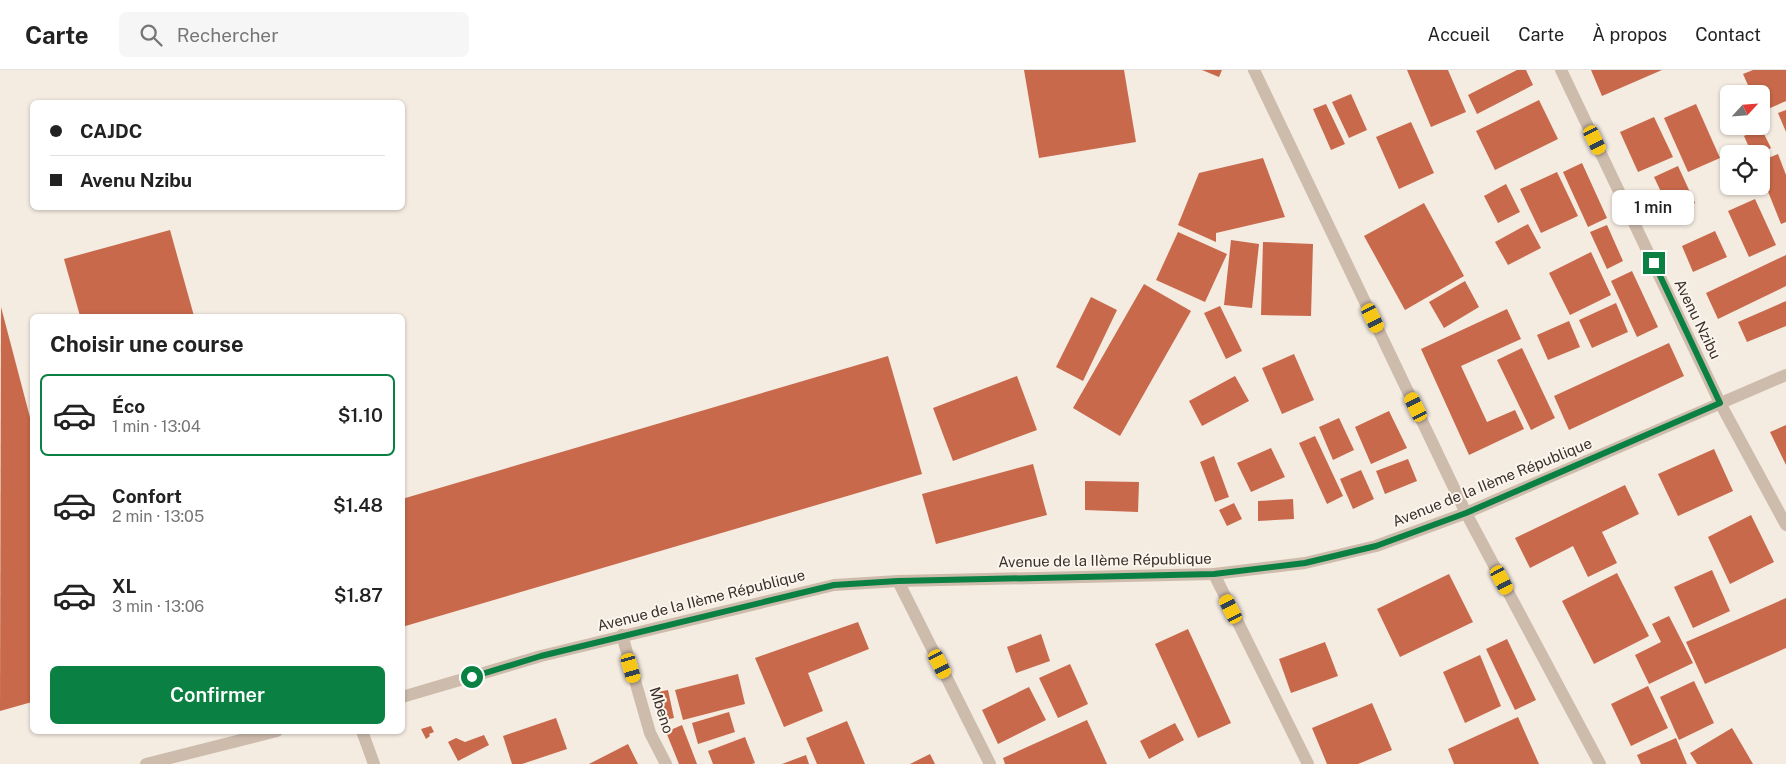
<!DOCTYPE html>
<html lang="fr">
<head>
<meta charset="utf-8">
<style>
	:root { --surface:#fff; --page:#f6f6f6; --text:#222; --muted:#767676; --line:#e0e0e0; --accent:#0b8043 }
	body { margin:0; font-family:"Public Sans",sans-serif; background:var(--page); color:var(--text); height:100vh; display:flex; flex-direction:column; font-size:19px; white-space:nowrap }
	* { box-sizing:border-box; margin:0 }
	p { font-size:16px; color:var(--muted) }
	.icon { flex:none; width:28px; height:28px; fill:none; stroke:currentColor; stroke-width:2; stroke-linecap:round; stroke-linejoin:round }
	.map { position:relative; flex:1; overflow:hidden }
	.drawer { position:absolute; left:30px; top:244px; width:375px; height:420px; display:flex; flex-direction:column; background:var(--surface); border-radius:8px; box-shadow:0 1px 4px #0004 }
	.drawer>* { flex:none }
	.guide { position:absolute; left:30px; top:30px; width:375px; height:110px; border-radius:8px; box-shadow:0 1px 4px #0004; display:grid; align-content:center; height:110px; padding:0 20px; background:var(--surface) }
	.needle { width:32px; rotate:64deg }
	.tools { position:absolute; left:1720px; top:15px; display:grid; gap:10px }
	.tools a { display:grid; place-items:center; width:50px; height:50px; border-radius:8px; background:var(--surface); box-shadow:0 1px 4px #0004; font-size:25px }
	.end { position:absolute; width:22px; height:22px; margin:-11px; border:6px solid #0b8043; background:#fff; box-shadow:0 0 0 2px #fff }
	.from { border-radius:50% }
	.bubble { position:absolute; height:35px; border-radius:8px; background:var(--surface); box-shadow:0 1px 4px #0004; font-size:16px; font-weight:600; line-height:35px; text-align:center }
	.car { position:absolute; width:15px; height:30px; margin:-15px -8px; border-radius:6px; box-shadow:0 0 4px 1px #0007; background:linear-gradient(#f5c518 24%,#345 0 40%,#f5c518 0 76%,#345 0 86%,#f5c518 0) }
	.guide b { display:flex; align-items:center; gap:18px; height:48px; font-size:19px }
	.guide b+b { border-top:1px solid var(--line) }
	.guide i { width:12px; height:12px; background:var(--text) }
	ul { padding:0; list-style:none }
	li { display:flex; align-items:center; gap:15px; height:82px; margin:0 10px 8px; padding:0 10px; border:2px solid transparent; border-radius:8px }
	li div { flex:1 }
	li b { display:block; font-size:19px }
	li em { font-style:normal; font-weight:600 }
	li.active { border-color:var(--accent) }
	li>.icon { width:45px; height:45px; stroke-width:1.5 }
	h2 { padding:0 20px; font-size:22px; line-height:60px }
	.action { display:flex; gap:10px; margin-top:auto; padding:10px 20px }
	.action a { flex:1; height:58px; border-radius:8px; background:var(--accent); color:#fff; font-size:20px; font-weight:600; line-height:58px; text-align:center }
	header { display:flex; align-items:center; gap:30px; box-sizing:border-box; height:70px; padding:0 25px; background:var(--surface); border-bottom:1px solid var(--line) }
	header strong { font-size:24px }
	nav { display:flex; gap:28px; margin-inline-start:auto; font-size:18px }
	.search { width:350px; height:45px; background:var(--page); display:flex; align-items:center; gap:12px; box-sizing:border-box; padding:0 18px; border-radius:8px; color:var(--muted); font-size:19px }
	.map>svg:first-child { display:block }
	.building { fill:#c8694b }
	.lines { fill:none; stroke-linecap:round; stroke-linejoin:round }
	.minor { stroke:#cdbbac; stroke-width:12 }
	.tertiary { stroke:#cdbbac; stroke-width:12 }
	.route { stroke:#0b8043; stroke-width:6 }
	.labels { text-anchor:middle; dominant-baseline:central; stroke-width:4; stroke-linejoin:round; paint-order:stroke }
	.street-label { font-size:15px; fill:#3b302b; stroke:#fbf5ee }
</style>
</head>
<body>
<header>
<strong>Carte</strong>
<div class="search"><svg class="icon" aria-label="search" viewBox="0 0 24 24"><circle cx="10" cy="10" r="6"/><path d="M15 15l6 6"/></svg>Rechercher</div>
<nav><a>Accueil</a><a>Carte</a><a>À propos</a><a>Contact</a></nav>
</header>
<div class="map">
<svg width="1786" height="694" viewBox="0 0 1786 694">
	<rect width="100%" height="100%" fill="#f4ebe1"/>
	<!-- building -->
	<g class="building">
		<polygon points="1024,0 1124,0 1136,72 1039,88"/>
		<polygon points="1202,0 1222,0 1219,7"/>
		<polygon points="1407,0 1448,0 1466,42 1431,57"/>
		<polygon points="1517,0 1526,0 1533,15 1477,44 1468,25"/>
		<polygon points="1591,0 1662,0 1602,26"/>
		<polygon points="1753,0 1786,0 1786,31 1761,42 1761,24 1752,24 1743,4"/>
		<polygon points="1351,24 1367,60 1349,68 1332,32"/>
		<polygon points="1539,30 1558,69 1495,100 1476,61"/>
		<polygon points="1326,34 1345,74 1331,80 1313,39"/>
		<polygon points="1696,34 1720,88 1688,102 1664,48"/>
		<polygon points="1786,40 1786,62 1778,43"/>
		<polygon points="1654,47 1673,87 1638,102 1620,62"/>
		<polygon points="1411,52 1434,103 1399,119 1376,67"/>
		<polygon points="1761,58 1771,78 1759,84 1752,84 1744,66"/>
		<polygon points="1778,84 1786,105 1786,152 1781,154 1761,104 1761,91"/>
		<polygon points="1263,88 1285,147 1216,163 1216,172 1178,155 1199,103"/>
		<polygon points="1582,93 1607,148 1588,157 1563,102"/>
		<polygon points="1678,96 1695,133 1671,143 1654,107"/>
		<polygon points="1557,102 1578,146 1541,163 1520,119"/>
		<polygon points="1506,114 1520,142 1498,153 1484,126"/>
		<polygon points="1755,129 1776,175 1749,187 1728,141"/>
		<polygon points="1424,133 1464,206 1405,240 1364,166"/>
		<polygon points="1528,154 1541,178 1508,195 1495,172"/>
		<polygon points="1607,155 1623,191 1607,199 1590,162"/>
		<polygon points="170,160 194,246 80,246 64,189"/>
		<polygon points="1715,161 1727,187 1693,202 1682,176"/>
		<polygon points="1178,162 1227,184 1205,232 1156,210"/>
		<polygon points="1231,170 1259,174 1252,238 1224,235"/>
		<polygon points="1263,172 1313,174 1311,246 1261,245"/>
		<polygon points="1591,182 1611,225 1570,245 1549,203"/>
		<polygon points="1786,185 1786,216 1718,249 1706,223"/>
		<polygon points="1632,201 1658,257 1637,267 1611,211"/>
		<polygon points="1465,211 1479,237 1444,258 1429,232"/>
		<polygon points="1144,214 1191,241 1120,366 1073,338"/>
		<polygon points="1091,227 1117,240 1083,311 1056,297"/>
		<polygon points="1786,231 1786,256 1747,272 1738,252"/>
		<polygon points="1616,233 1628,262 1592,278 1579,250"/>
		<polygon points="1220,236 1242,281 1226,289 1204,243"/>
		<polygon points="1,237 32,355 32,632 0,641"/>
		<polygon points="1507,239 1521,269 1461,296 1487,352 1515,340 1524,359 1469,385 1421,279"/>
		<polygon points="1569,251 1580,277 1548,290 1537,265"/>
		<polygon points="1669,273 1684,306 1569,360 1554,326"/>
		<polygon points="1522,278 1555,348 1531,360 1497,290"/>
		<polygon points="1294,284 1314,330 1282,344 1262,298"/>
		<polygon points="888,286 922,404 402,557 402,429"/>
		<polygon points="1017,306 1037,360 953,391 933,338"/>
		<polygon points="1235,306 1249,331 1202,356 1189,331"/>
		<polygon points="1389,341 1407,378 1371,394 1355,357"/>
		<polygon points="1339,348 1354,380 1333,390 1319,357"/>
		<polygon points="1786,355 1786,395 1770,362"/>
		<polygon points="1315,366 1343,426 1327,434 1299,373"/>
		<polygon points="1271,378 1285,407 1251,422 1237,393"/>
		<polygon points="1714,379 1733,421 1678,446 1658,404"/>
		<polygon points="1214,386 1229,427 1215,432 1200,392"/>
		<polygon points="1408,389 1417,411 1385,424 1376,401"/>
		<polygon points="1033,394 1047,445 936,474 922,424"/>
		<polygon points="1361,400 1374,429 1353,439 1340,409"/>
		<polygon points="1085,411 1139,412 1138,442 1085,440"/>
		<polygon points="1625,415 1639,444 1602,462 1617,493 1588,507 1573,476 1530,498 1515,468"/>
		<polygon points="1293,429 1294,449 1258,451 1258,431"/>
		<polygon points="1234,433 1242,449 1227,456 1219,440"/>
		<polygon points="1751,445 1774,492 1730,514 1708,467"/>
		<polygon points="1712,500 1730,541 1693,558 1674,517"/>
		<polygon points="1617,503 1649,566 1594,594 1562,531"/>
		<polygon points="1449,504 1473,552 1400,587 1377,539"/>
		<polygon points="1786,528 1786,578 1705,614 1686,572"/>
		<polygon points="1669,546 1693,593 1649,614 1635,585 1661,572 1652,554"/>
		<polygon points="858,552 869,579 808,603 823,641 784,657 755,588"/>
		<polygon points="1188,559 1231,653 1198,668 1155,574"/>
		<polygon points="1041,564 1050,591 1016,603 1007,577"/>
		<polygon points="1507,569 1536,630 1515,640 1486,579"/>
		<polygon points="1325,572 1338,606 1291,623 1279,589"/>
		<polygon points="1480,585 1501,636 1465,653 1443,602"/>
		<polygon points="1070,594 1088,634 1058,648 1039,608"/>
		<polygon points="738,604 745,634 683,650 675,620"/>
		<polygon points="1694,611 1714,653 1679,670 1660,627"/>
		<polygon points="1648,616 1668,658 1631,676 1611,634"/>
		<polygon points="1029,617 1046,650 998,674 982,640"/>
		<polygon points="668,620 674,648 660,651 653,623"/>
		<polygon points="1372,633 1392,680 1358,694 1327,694 1312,658"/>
		<polygon points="729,642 735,662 698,674 692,653"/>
		<polygon points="1518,647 1539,694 1454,694 1448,679"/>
		<polygon points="556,648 567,679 522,694 512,694 503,666"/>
		<polygon points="1087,650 1107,694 1005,694 1003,688"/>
		<polygon points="847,651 865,694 817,694 806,668"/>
		<polygon points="1175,653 1184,670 1149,689 1140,671"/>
		<polygon points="682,655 697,694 679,694 666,662"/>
		<polygon points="431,656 434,662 429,664 430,666 426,669 421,659"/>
		<polygon points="1732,658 1753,694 1697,694 1690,683"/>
		<polygon points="484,665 489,675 458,691 448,672 456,668 465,672"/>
		<polygon points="745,667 755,693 752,694 713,694 708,681"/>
		<polygon points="1676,668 1687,694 1641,694 1637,685"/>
		<polygon points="628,674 638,694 589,694"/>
		<polygon points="930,684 935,694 910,694"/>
		<polygon points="806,685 809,694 782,694"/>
	</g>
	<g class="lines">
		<!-- minor -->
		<g class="minor">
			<polyline points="1254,0 1466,443 1600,694"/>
			<polyline points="1561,0 1720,333 1786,455"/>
			<polyline points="1214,504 1308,694"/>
			<polyline points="898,511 990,694"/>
			<polyline points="622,565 650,663 666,694"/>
			<polyline points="362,661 374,694"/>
		</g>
		<!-- tertiary -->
		<g class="tertiary">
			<polyline points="402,627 541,586 834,515 898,511 1214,504 1305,493 1376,476 1466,443 1786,305"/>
			<polyline points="146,694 277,661"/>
		</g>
	</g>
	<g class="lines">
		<!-- route -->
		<polyline class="route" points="472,607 541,586 834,515 898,511 1214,504 1305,493 1376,476 1466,443 1720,333 1654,193"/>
	</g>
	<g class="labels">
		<!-- street labels -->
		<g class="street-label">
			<text transform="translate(1698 249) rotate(64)">Avenu Nzibu</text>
			<text transform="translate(1492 412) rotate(-22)">Avenue de la IIème République</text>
			<text transform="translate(1105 490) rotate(-1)">Avenue de la IIème République</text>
			<text transform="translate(701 530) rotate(-14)">Avenue de la IIème République</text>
			<text transform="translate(662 640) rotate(72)">Mbeno</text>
		</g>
	</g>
</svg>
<div class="tools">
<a><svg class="needle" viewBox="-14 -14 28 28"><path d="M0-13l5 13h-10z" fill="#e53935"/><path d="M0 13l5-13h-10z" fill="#767676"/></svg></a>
<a><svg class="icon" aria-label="locate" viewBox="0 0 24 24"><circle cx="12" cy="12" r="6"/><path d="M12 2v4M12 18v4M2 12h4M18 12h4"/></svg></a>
</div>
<i class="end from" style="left:472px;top:607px"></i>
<i class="end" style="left:1654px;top:193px"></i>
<div class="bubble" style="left:1612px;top:120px;width:82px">1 min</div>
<i class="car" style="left:1595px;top:70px;rotate:154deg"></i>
<i class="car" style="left:1373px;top:248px;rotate:154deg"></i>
<i class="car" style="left:1416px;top:337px;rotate:334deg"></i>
<i class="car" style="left:1502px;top:510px;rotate:152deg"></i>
<i class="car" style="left:1231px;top:539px;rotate:333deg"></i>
<i class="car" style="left:940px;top:594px;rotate:153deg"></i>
<i class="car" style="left:631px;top:598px;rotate:164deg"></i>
<div class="guide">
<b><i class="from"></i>CAJDC</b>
<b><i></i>Avenu Nzibu</b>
</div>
<section class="drawer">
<h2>Choisir une course</h2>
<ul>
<li class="active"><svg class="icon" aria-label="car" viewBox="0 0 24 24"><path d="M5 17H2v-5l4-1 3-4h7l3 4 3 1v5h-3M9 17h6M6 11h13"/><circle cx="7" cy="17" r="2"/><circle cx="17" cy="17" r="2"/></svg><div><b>Éco</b><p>1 min · 13:04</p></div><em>$1.10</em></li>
<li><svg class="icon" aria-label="car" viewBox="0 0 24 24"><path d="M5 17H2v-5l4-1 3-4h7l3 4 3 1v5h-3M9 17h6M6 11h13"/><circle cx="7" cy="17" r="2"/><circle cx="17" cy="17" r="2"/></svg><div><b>Confort</b><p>2 min · 13:05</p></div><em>$1.48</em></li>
<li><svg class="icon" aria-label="car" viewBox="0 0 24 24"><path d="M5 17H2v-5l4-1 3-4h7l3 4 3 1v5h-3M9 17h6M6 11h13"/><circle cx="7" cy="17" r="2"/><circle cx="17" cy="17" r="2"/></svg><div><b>XL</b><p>3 min · 13:06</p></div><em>$1.87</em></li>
</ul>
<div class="action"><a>Confirmer</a></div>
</section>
</div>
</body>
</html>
